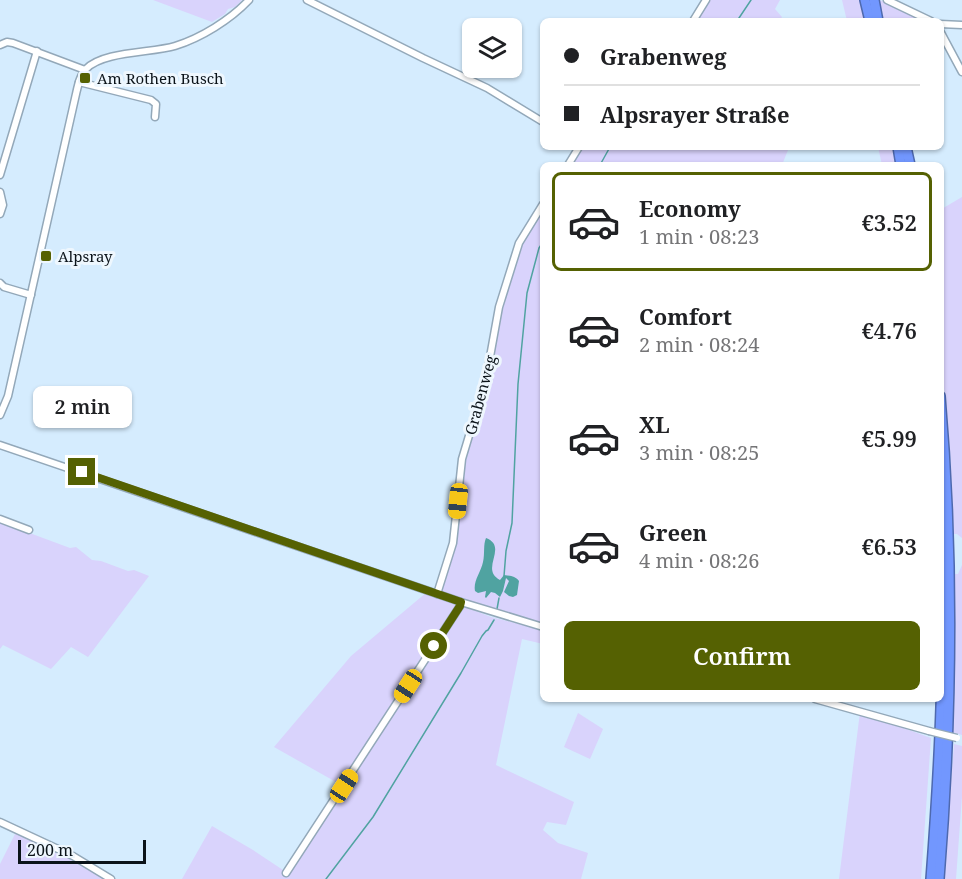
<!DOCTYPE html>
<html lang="en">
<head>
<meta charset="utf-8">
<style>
	:root { --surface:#fff; --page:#f6f6f6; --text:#202124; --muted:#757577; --line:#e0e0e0; --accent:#556102 }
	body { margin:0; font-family:"Noto Serif",serif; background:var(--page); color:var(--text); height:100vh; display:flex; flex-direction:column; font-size:22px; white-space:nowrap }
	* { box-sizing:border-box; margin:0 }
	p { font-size:20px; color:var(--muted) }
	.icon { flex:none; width:33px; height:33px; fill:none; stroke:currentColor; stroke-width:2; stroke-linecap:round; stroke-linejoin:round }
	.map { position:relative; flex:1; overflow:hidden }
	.details { position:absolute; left:540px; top:162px; width:404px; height:540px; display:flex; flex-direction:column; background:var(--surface); border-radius:9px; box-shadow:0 2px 4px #0004 }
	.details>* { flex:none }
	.hud { position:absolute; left:540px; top:18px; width:404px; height:132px; border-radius:9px; box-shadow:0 2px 4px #0004; display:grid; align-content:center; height:132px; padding:0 24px; background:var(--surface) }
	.fabs { position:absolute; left:462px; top:18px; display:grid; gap:12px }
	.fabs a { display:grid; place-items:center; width:60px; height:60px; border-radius:9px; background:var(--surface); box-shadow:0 2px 4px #0004; font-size:30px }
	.scale { position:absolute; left:18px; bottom:15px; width:128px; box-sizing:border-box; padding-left:6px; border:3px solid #0b1319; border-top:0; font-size:16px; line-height:21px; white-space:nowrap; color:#0b1319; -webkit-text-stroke:4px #eef7fe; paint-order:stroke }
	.end { position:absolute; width:27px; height:27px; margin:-14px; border:8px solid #556102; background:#fff; box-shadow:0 0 0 3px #fff }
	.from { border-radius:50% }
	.bubble { position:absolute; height:42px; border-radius:9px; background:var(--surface); box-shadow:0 2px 4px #0004; font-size:20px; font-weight:600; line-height:42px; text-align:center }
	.car { position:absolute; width:18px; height:36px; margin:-18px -9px; border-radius:8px; box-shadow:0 0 4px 2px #0007; background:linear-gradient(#f5c518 24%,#345 0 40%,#f5c518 0 76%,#345 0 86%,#f5c518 0) }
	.hud b { display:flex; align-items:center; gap:21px; height:57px; font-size:22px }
	.hud b+b { border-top:2px solid var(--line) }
	.hud i { width:15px; height:15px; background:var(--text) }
	ul { padding:10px 0 0; list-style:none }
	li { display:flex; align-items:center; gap:18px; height:99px; margin:0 12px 9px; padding:0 12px; border:3px solid transparent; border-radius:9px }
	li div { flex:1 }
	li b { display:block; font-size:22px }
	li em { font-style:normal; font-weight:600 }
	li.selected { border-color:var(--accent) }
	li>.icon { width:54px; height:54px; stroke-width:1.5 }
	.primary-button { display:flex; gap:12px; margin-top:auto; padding:12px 24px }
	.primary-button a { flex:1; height:69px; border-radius:9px; background:var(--accent); color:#fff; font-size:24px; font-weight:600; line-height:69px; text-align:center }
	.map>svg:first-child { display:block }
	.green { fill:#d9d3fc }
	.water { fill:#50a3a1 }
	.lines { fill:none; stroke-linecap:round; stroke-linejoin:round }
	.stream { stroke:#50a3a1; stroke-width:1.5 }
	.minor-casing { stroke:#93a8b9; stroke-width:9 }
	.highway-casing { stroke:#4e69ae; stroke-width:12 }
	.minor { stroke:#fff; stroke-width:6 }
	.highway { stroke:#7297fe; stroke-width:9 }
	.minor-bridge-casing { stroke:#93a8b9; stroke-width:9; stroke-linecap:butt }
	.minor-bridge { stroke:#fff; stroke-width:6 }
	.route { stroke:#556102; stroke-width:8 }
	.poi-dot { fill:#556102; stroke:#eef7fe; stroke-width:2 }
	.labels { text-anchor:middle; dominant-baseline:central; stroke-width:6; stroke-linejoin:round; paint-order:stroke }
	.poi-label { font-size:15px; fill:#0b1319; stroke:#eef7fe; text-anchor:start }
	.street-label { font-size:15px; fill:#0b1319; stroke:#eef7fe }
</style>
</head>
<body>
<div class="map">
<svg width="962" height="879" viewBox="0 0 962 879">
	<rect width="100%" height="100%" fill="#d5ecfe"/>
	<!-- green -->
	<g class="green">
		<polygon points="153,0 242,0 235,7 228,9 225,14 212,22"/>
		<polygon points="706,0 780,0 775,9 782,17 779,21 693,21"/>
		<polygon points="842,0 861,0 866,21 847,21"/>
		<polygon points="879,0 888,3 928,21 884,21"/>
		<polygon points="579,147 783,147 788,150 782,165 568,165"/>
		<polygon points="878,147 893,147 896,165 882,165"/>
		<polygon points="962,197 962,538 957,534 953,534 950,450 940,347 940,210"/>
		<polygon points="543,204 543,627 437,594 453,543 462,459 477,413 499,307 519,243"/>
		<polygon points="0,522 70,548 76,547 92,560 101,561 128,571 134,570 149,576 88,657 71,647 51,669 3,645 0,649"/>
		<polygon points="962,565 962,735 952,732 955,665 955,574 958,574"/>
		<polygon points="427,592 491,617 543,630 543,644 522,639 496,765 574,802 566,825 547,822 543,830 558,843 588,853 581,879 182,879 212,826 253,850 286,872 343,786 274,747 351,656"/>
		<polygon points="860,712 931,738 921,879 839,879"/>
		<polygon points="578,713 603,729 590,759 564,747"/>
		<polygon points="954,744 962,746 962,796 956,879 943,879"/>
		<polygon points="16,832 73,856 111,879 0,879 0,864"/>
	</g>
	<!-- water -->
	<path class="water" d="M 486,538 C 509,547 479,569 500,580 L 504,575 C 511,576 515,576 519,581 L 517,595 L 513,597 L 509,596 L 504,592 L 509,581 L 506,578 L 503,591 L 500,597 L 495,593 L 491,592 L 486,598 L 485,597 L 486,591 L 478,593 L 475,591 C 473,581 481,572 483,562 C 485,554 483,545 486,538 Z"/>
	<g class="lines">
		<!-- stream -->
		<g class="stream">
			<polyline points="737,21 751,0"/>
			<polyline points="600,165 610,147"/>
			<polyline points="504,576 506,551 512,523 518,384 527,293 539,248 543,242"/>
			<polyline points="497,609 499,598"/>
			<polyline points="326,879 373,817 461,673 482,636 486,631 488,630 494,620"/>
		</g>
		<defs>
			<g id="minor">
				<polyline points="307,0 423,58 487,88 543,122"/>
				<polyline points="887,0 931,21"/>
				<polyline points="693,21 706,0"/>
				<polyline points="940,24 962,25"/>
				<polyline points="940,31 962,72"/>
				<polyline points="0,45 7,42 13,43 85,70"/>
				<polyline points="79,82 151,100 156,104 155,117"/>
				<polyline points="568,165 579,147"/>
				<polyline points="0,175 37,51"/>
				<polyline points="0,192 3,205 0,214"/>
				<polyline points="0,283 4,287 31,295"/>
				<path d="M 0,415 L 8,396 L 76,94 C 78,85 80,75 86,69 C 103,51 152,53 175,46 C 201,38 230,20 249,0"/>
				<polyline points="0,445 461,602 543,627"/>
				<polyline points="0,519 29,530"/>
				<polyline points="437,594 453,543 462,459 486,379 499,307 519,243 543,204"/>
				<polyline points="815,699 929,731"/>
				<polyline points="0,822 73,856 111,879"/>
				<polyline points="286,873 460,606 461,602"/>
			</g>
			<g id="highway">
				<polyline points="865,0 870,21"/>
				<polyline points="874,0 878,21"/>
				<polyline points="898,147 901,165"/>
				<polyline points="906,147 910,165"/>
				<path d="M 931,879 C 940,762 946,645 940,527"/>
				<path d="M 939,879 C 952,718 954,557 940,396"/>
			</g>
		</defs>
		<!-- minor casing -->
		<use href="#minor" class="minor-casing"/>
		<!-- highway casing -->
		<use href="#highway" class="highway-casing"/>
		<!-- minor -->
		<use href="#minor" class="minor"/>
		<!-- highway -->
		<use href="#highway" class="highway"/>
		<defs>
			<polyline id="minor-bridge" points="929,731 957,738"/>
		</defs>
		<!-- minor-bridge casing -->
		<use href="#minor-bridge" class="minor-bridge-casing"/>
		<!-- minor-bridge -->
		<use href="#minor-bridge" class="minor-bridge"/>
	</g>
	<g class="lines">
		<!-- route -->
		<polyline class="route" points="82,472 461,602 460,606 434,646"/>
	</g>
	<!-- markers -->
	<g class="poi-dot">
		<rect x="79" y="72" width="12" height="12" rx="3"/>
		<rect x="40" y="250" width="12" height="12" rx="3"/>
	</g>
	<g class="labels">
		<!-- poi labels -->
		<g class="poi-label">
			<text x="97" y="78">Am Rothen Busch</text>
			<text x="58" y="256">Alpsray</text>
		</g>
		<!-- street labels -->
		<g class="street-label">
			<text transform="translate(480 395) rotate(-75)">Grabenweg</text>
		</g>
	</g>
</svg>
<div class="fabs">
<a><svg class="icon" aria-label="layers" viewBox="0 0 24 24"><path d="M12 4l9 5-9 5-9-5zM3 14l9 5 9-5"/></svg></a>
</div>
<div class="scale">200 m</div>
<i class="end from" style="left:434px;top:646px"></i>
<i class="end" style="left:82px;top:472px"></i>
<div class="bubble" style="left:33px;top:386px;width:99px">2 min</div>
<i class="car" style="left:458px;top:501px;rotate:186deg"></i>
<i class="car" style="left:408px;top:686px;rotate:213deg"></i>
<i class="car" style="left:344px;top:786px;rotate:33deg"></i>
<div class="hud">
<b><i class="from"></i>Grabenweg</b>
<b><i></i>Alpsrayer Straße</b>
</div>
<section class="details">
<ul>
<li class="selected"><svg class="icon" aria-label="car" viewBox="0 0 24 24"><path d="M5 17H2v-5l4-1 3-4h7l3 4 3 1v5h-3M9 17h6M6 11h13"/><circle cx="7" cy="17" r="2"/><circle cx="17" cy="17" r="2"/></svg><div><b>Economy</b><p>1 min · 08:23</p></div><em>€3.52</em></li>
<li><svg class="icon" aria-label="car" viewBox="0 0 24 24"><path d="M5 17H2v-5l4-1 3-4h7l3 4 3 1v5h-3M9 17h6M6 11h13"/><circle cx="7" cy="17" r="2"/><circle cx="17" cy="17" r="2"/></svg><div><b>Comfort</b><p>2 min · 08:24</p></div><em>€4.76</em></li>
<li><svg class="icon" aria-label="car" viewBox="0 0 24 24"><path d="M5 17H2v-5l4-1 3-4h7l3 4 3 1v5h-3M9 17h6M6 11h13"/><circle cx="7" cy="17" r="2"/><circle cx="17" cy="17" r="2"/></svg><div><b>XL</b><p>3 min · 08:25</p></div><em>€5.99</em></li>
<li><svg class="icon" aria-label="car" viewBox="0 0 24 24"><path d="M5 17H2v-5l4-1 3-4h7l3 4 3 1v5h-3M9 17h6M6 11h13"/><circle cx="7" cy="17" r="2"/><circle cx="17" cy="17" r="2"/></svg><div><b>Green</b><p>4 min · 08:26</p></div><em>€6.53</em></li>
</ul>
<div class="primary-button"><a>Confirm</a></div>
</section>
</div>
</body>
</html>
